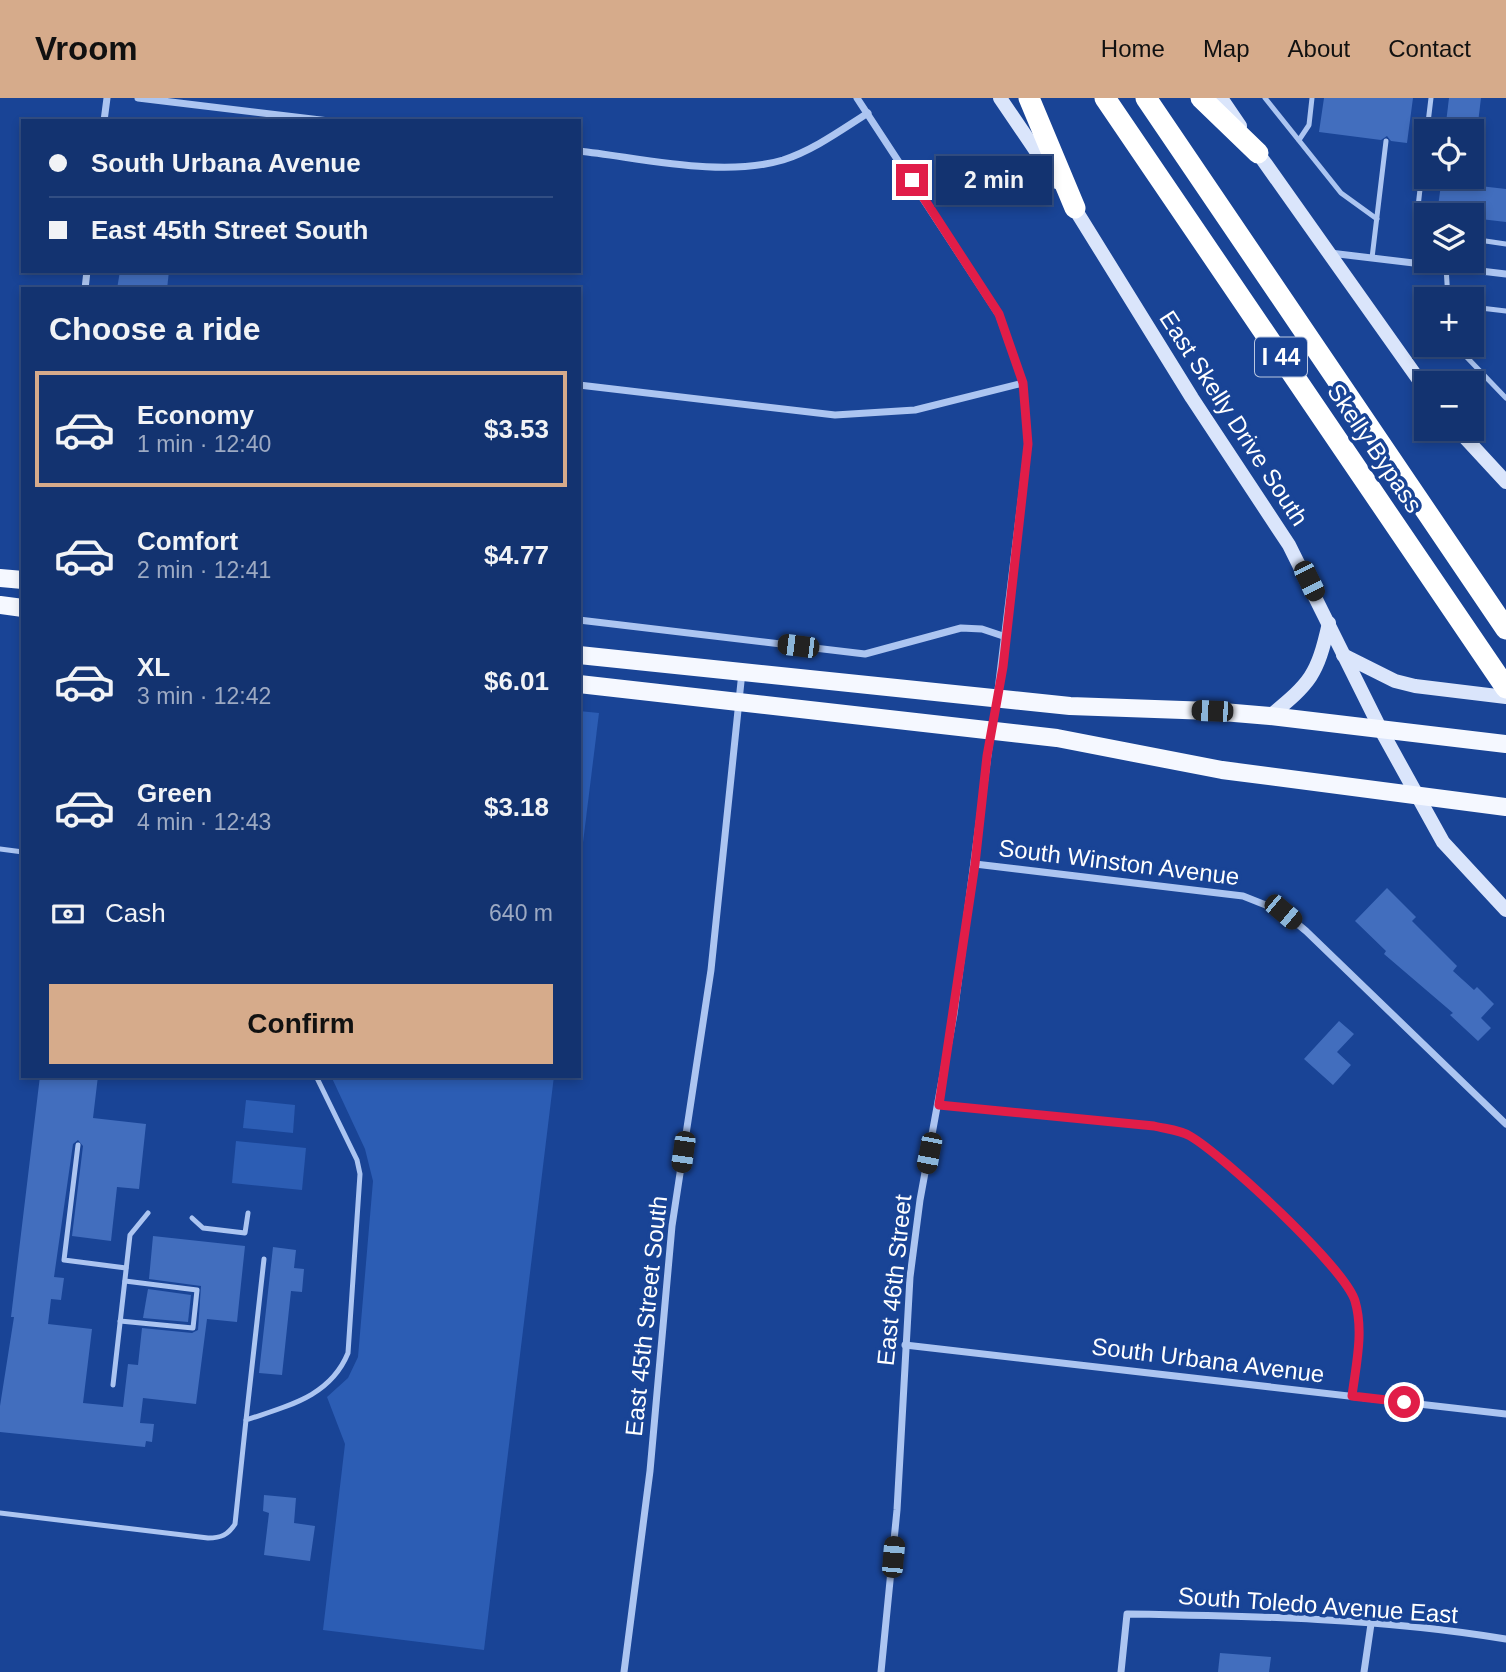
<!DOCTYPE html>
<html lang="en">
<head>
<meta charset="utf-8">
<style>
	:root { --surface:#133370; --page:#1c3b75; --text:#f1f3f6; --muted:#9daac3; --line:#324e83; --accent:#d6ab8b }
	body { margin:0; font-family:Helvetica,sans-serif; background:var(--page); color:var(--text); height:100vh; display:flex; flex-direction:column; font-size:26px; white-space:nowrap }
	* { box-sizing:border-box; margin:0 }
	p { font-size:23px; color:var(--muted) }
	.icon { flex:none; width:38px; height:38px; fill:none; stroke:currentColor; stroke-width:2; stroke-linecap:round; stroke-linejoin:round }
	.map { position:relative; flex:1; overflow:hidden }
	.details { position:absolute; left:21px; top:189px; width:560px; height:791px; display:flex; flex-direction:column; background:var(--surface); border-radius:0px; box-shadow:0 4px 10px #0003,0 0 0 2px var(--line) }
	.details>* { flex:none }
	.top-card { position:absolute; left:21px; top:21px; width:560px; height:154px; border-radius:0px; box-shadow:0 4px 10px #0003,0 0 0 2px var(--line); display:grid; align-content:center; height:154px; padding:0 28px; background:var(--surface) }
	.fabs { position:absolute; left:1414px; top:21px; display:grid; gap:14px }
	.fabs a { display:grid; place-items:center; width:70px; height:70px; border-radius:0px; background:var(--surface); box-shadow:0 4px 10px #0003,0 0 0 2px var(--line); font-size:35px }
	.end { position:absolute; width:32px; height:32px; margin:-16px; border:9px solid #e11d48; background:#fff; box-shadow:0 0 0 4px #fff }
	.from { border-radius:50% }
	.bubble { position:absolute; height:49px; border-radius:0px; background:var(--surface); box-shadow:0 4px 10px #0003,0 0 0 2px var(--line); font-size:23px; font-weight:600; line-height:49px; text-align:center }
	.car { position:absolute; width:21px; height:42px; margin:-21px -10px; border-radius:9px; box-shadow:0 0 5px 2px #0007; background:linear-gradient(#222 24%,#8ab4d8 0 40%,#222 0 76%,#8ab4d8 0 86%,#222 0) }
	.top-card b { display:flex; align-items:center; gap:24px; height:66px; font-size:26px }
	.top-card b+b { border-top:2px solid var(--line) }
	.top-card i { width:18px; height:18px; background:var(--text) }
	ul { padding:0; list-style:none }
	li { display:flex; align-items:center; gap:21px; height:116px; margin:0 14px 10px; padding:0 14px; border:4px solid transparent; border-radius:0px }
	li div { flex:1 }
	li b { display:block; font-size:26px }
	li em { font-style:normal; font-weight:600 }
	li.selected { border-color:var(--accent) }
	li>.icon { width:63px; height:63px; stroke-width:1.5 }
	h2 { padding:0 28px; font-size:32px; line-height:84px }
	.pay { display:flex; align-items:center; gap:18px; height:77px; padding:0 28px; font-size:26px }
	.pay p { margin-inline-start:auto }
	.cta { display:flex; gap:14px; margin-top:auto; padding:14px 28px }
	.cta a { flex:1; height:80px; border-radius:0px; background:var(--accent); color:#111; font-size:28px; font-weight:600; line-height:80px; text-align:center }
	header { display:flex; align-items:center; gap:42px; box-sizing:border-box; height:98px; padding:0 35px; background:var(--accent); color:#111 }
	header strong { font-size:33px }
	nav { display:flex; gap:38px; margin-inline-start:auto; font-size:24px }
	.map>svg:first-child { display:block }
	.pitch { fill:#2c5db4 }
	.building { fill:#426ebe }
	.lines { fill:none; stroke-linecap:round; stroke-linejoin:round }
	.lane { stroke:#acc5f1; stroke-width:5 }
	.street { stroke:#acc5f1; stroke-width:7 }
	.secondary { stroke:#dae5fb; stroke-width:14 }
	.primary { stroke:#f5f8ff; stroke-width:18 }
	.highway { stroke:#fff; stroke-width:21 }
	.route { stroke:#e11d48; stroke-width:9 }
	.labels { text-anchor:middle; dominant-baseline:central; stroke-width:7; stroke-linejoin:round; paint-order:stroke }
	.shield { fill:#194496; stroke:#bac7e0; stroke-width:2 }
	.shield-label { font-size:23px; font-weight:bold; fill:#fff }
	.street-label { font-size:24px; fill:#fff; stroke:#194496 }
</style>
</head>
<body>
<header>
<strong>Vroom</strong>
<nav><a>Home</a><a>Map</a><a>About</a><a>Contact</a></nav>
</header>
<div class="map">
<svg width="1506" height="1574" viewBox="0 0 1506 1574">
	<rect width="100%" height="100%" fill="#194496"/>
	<!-- pitch -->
	<g class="pitch">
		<polygon points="579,613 599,615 579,777"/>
		<polygon points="331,978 554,978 484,1552 323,1532 345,1346 327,1299 348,1280 358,1259 373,1083 365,1051"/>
		<polygon points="246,1002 295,1007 293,1035 243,1030"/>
		<polygon points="236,1043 306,1050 302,1092 232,1085"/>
	</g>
	<!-- building -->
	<g class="building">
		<polygon points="1324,0 1413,0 1407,45 1391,43 1387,38 1381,42 1319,34"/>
		<polygon points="1449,0 1481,0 1477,33 1445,33"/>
		<polygon points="1442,79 1472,79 1471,87 1506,91 1506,124 1472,120 1472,117 1437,116"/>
		<polygon points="120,173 169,173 167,191 117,191"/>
		<polygon points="1387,790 1416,819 1412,823 1457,868 1453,873 1474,892 1477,889 1494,906 1481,920 1491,930 1478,943 1450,917 1453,915 1384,856 1386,853 1355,823"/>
		<polygon points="1339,923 1354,936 1337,954 1351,967 1333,987 1304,961"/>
		<polygon points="40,978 98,978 93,1020 146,1026 139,1091 117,1089 111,1143 72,1138 83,1048 78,1042 73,1046 54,1179 64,1180 61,1202 51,1201 48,1226 92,1231 83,1305 123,1309 128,1266 138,1267 142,1230 192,1235 198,1232 201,1188 149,1181 153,1138 245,1148 237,1224 207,1221 196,1306 143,1300 140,1325 154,1326 152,1344 146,1343 145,1349 0,1334 0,1308 14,1219 11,1219"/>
		<polygon points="273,1149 296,1152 294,1170 304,1171 302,1194 291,1193 282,1277 259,1275"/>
		<polygon points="148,1191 191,1197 188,1224 143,1220"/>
		<polygon points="264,1397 296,1400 294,1425 315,1428 310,1463 264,1457 269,1415 263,1413"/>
		<polygon points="1220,1555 1271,1559 1269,1574 1218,1574"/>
	</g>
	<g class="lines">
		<!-- lane -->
		<g class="lane">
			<polyline points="1265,0 1341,95 1377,121"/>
			<polyline points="1427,33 1431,0"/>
			<polyline points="1299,42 1309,27 1312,0"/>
			<polyline points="1472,141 1506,146"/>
			<polyline points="1372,160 1386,43"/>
			<polyline points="1418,166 1418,109 1426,38"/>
			<polyline points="1446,169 1448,201"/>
			<polyline points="1472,209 1506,213"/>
			<polyline points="1455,247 1506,300"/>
			<polyline points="0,751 23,754"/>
			<polyline points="78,1047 64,1162 126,1170"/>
			<polyline points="192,1120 203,1130 245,1135 248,1115"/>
			<polyline points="120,1223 193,1230 197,1192 125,1183"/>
			<polyline points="113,1287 130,1137 148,1115"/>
			<polyline points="246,1322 264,1161"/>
			<path d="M 0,1415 L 208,1440 C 221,1440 228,1437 235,1426 L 246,1322 C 287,1308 330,1299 348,1255 L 360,1076 L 357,1062 L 316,978"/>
		</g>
		<!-- street -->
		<g class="street">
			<polyline points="138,0 329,23"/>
			<polyline points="857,0 999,217 1023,285 1028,346 997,600"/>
			<polyline points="104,23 107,0"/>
			<path d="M 579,53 C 642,60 722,80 783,62 C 814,52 841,32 868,15"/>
			<polyline points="1330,155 1506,176"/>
			<polyline points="85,191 87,173"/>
			<polyline points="579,287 835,317 915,312 1023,285"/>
			<polyline points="579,522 865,556 961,530 982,531 1006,539"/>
			<polyline points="975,766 1243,798 1283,814 1306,833 1506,1026"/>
			<path d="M 939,1007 L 1154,1028 C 1166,1031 1180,1032 1190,1038 C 1223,1057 1345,1170 1355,1203 C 1364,1233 1356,1267 1352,1298"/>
			<polyline points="905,1247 1506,1316"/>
			<polyline points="624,1574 650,1373 672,1128 711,872 742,574"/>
			<polyline points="881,1574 897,1412 910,1179 920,1102 954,916 991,634"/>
			<path d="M 1121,1574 L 1127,1516 C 1253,1518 1382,1520 1506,1541"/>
			<polyline points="1364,1574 1371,1526"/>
		</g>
		<!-- secondary -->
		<g class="secondary">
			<polyline points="1000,0 1057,84"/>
			<polyline points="1221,0 1240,28"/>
			<polyline points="1253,48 1426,292"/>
			<polyline points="1070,103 1192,300 1289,447 1381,632 1443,744 1506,812"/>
			<polyline points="1457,331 1506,384"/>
			<polyline points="1343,557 1395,583 1415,588 1506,599"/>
			<path d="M 1270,618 C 1311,584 1317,578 1329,525"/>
		</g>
		<!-- primary -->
		<g class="primary">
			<polyline points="0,480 23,482"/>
			<polyline points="0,507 23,510"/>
			<polyline points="579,557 1070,608 1211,613 1270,618 1506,646"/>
			<polyline points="579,586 1057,640 1222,672 1506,709"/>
		</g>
		<!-- highway -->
		<g class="highway">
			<polyline points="1029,0 1075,110"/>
			<polyline points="1105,0 1506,590"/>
			<polyline points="1146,0 1506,531"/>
			<polyline points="1201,0 1258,55"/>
		</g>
	</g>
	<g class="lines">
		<!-- route -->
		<path class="route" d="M 912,82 L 999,216 L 1023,285 L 1028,346 L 1003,569 L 987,658 L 975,766 L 939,1007 L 1154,1028 C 1166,1031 1180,1032 1190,1038 C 1223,1057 1345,1170 1355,1203 C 1364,1233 1356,1267 1352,1298 L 1404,1304"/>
	</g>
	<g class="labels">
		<!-- shield labels -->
		<rect class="shield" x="1255" y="239.5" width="52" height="39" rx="5"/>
		<g class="shield-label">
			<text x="1281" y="259">I 44</text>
		</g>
		<!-- street labels -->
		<g class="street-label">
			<text transform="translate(1234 320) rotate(57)">East Skelly Drive South</text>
			<text transform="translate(1375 350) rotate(56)">Skelly Bypass</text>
			<text transform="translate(1119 764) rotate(7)">South Winston Avenue</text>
			<text transform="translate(894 1182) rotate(-84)">East 46th Street</text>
			<text transform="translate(646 1218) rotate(-84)">East 45th Street South</text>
			<text transform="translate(1208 1262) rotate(7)">South Urbana Avenue</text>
			<text transform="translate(1318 1507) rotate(4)">South Toledo Avenue East</text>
		</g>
	</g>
</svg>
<div class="fabs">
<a><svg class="icon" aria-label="locate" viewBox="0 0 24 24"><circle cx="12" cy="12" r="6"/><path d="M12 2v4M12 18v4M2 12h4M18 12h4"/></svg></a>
<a><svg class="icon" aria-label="layers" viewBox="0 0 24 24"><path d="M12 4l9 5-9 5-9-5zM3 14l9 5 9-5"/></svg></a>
<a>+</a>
<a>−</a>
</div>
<i class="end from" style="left:1404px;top:1304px"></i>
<i class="end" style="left:912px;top:82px"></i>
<div class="bubble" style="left:936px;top:58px;width:116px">2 min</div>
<i class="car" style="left:1309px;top:483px;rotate:154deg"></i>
<i class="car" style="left:798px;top:548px;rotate:277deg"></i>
<i class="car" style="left:1212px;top:613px;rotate:272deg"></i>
<i class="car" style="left:1283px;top:814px;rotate:130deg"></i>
<i class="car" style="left:683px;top:1054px;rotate:188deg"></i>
<i class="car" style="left:929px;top:1055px;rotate:191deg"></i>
<i class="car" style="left:893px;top:1459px;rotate:5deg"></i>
<div class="top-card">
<b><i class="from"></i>South Urbana Avenue</b>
<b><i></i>East 45th Street South</b>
</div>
<section class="details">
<h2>Choose a ride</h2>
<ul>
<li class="selected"><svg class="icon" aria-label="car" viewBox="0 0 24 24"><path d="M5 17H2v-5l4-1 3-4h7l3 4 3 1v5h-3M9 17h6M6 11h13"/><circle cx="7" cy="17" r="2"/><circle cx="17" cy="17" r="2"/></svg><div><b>Economy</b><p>1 min · 12:40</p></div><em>$3.53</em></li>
<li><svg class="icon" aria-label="car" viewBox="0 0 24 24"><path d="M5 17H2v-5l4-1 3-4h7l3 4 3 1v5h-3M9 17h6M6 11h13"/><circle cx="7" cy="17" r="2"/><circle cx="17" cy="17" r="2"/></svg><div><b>Comfort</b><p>2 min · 12:41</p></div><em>$4.77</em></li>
<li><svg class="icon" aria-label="car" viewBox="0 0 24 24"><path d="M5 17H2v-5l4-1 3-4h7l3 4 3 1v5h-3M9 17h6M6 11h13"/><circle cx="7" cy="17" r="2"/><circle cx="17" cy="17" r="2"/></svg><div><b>XL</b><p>3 min · 12:42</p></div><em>$6.01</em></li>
<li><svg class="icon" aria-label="car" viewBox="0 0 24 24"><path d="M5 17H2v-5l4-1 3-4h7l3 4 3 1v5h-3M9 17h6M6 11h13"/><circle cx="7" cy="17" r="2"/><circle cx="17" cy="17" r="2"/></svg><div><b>Green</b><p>4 min · 12:43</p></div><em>$3.18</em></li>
</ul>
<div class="pay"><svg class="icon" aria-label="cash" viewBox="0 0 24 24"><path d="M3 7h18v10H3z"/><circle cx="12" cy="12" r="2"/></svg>Cash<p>640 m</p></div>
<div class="cta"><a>Confirm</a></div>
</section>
</div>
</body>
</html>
